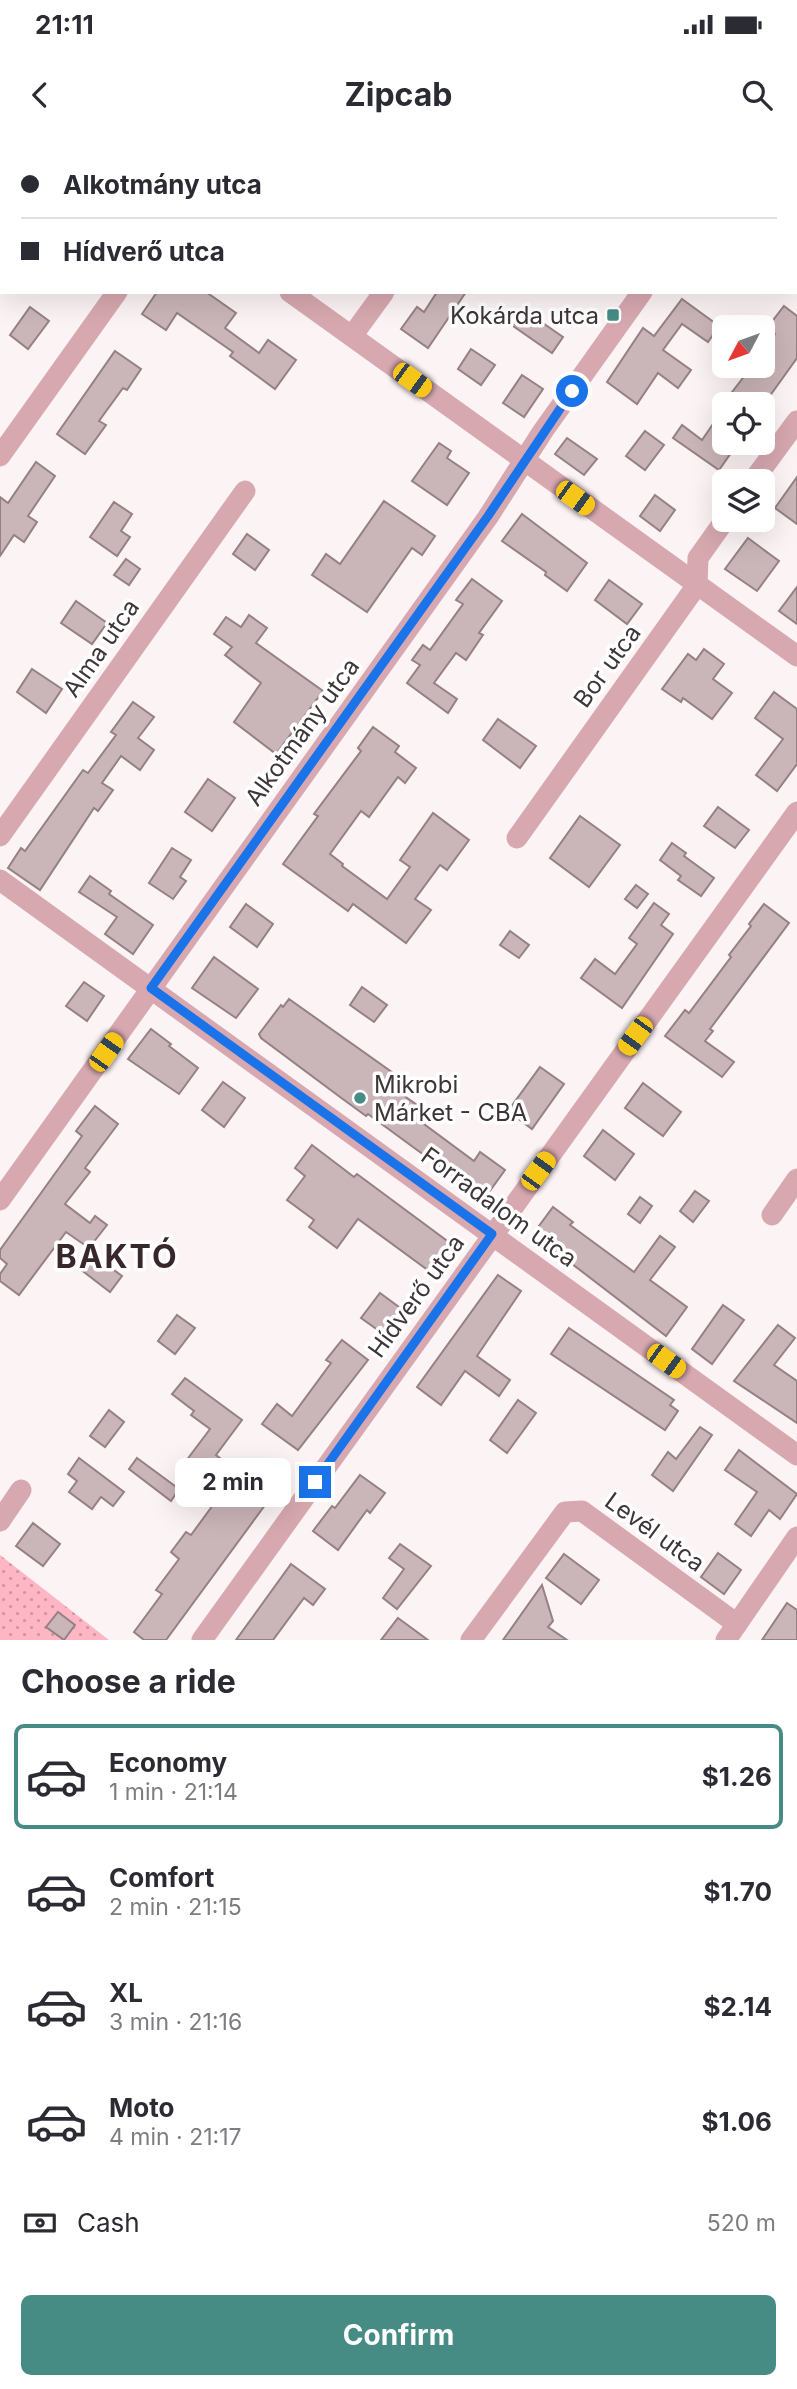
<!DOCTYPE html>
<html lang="en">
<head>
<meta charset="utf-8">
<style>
	:root { --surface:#fff; --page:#f7f7f7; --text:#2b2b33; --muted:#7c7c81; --line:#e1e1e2; --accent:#468c85 }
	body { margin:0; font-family:Inter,sans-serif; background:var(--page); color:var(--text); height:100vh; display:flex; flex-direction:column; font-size:26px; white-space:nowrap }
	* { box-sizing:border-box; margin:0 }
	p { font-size:23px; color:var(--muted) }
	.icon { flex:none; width:38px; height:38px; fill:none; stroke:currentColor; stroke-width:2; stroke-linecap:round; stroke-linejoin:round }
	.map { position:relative; height:1500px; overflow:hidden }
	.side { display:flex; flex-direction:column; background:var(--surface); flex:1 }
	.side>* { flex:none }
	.banner { position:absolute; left:0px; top:0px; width:798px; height:154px; box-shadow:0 7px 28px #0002; display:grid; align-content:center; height:154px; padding:0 21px; background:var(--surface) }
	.needle { width:46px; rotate:229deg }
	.buttons { position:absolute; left:712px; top:175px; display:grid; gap:14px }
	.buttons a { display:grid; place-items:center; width:63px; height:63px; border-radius:10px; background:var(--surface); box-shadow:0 7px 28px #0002; font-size:35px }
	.end { position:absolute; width:32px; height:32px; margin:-16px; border:9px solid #1a73e8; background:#fff; box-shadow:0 0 0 4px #fff }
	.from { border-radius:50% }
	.bubble { position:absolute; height:49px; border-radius:10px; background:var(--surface); box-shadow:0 7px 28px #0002; font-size:23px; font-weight:700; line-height:49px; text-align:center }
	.car { position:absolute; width:21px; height:42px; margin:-21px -10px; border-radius:9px; box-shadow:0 0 5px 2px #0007; background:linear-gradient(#f5c518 24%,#345 0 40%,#f5c518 0 76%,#345 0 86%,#f5c518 0) }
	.banner b { display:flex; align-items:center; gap:24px; height:66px; font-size:26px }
	.banner b+b { border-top:2px solid var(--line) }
	.banner i { width:18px; height:18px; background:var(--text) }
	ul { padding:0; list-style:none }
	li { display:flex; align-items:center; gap:21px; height:105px; margin:0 14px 10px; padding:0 7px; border:4px solid transparent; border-radius:10px }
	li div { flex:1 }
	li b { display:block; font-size:26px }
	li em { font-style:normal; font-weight:700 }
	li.active { border-color:var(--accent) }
	li>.icon { width:63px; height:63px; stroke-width:1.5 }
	h2 { padding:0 21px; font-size:32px; line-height:84px }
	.pay { display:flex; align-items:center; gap:18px; height:77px; padding:0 21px; font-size:26px }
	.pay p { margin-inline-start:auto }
	.button { display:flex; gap:14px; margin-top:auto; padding:14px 21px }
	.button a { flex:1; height:80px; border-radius:10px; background:var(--accent); color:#fff; font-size:28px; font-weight:700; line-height:80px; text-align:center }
	.status { display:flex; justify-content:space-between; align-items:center; height:49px; padding:0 35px; background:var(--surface); direction:ltr }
	.status svg { height:19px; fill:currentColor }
	header { display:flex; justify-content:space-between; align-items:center; height:91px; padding:0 21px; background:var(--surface); font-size:32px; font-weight:700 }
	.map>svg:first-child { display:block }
	.grass { fill:url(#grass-dots) }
	.building { fill:#cab5b8; stroke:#958184; stroke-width:2 }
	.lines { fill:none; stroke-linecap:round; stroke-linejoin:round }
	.minor { stroke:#d7a8b0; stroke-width:21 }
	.route { stroke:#1a73e8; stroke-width:9 }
	.poi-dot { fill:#468c85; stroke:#fff; stroke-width:2.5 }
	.labels { text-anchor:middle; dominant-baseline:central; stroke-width:7; stroke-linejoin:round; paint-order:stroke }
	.poi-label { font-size:24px; fill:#3e3536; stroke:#fff; text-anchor:end }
	.street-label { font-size:24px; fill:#3e3536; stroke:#fff }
	.district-label { font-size:32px; font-weight:bold; letter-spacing:2px; fill:#38282b; stroke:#fff }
</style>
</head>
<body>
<div class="status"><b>21:11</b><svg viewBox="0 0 49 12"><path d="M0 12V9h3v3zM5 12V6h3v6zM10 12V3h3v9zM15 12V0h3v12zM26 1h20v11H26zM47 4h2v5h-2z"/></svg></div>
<header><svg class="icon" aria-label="back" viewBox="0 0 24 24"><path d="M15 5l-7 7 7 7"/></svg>Zipcab<svg class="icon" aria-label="search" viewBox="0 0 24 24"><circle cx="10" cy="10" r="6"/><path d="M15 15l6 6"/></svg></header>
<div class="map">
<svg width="797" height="1500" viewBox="0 0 797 1500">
	<defs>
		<pattern id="grass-dots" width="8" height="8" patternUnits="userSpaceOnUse" patternTransform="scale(1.75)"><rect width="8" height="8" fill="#ffb6c4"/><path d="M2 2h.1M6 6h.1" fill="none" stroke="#d095a0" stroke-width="1.8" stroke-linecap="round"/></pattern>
	</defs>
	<rect width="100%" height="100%" fill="#fcf3f5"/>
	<!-- grass -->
	<polygon class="grass" points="0,1415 109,1500 0,1500"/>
	<!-- building -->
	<g class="building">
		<polygon points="157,152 206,152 236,173 225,188 259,213 268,200 296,220 275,249 230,216 233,212 177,173 166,190 142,174"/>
		<polygon points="437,152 466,152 428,208 401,189 417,167 424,172"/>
		<polygon points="682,159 719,186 708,202 682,184 663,210 691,230 678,248 658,233 637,264 607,242 643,188 654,196"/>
		<polygon points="784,166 797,176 797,218 764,264 723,264 752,226 763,226 763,210 775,194 767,188"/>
		<polygon points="30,167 49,181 28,209 10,195"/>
		<polygon points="524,170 563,197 552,213 513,186"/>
		<polygon points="471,209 495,225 481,245 458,229"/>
		<polygon points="115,211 141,229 127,250 123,248 99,281 106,285 85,314 57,294"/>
		<polygon points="522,235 543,249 524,277 503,263"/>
		<polygon points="724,268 724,303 738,303 719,330 673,298 682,285 702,300"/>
		<polygon points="645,291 664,305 645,330 626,316"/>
		<polygon points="567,298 597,319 584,335 555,314"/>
		<polygon points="439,303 451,311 447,318 469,333 447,365 412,341"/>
		<polygon points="36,322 55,336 28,376 37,382 24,402 14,395 0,416 0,357 8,363"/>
		<polygon points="797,337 797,384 775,368"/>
		<polygon points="655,355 675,370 660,391 640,376"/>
		<polygon points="384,361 435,396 422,415 412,408 367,472 312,435 326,414 340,424"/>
		<polygon points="114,362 132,374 121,391 130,397 117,416 90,397"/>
		<polygon points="522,374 587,423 567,451 545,435 546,432 502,401"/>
		<polygon points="247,394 269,410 255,430 233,414"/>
		<polygon points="748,398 779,421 757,451 725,429"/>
		<polygon points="126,419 140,429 129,445 114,435"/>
		<polygon points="472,439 502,461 479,493 483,495 466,520 456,513 434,543 457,559 448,573 407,543 420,525 412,520 423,505 430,510 463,464 456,460"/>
		<polygon points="609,440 642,464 627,484 595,460"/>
		<polygon points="797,447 797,484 779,471"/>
		<polygon points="76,461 107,483 92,504 61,483"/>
		<polygon points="249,475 267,488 256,503 323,551 276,614 234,582 261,543 225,515 232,507 214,494 226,477 241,487"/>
		<polygon points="704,509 724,524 713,539 732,553 712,579 683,558 681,562 662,549 688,514 696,520"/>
		<polygon points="32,529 62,549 46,573 17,552"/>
		<polygon points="774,552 797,569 797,624 777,651 756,635 783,599 755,578"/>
		<polygon points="133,562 154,577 138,598 154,610 140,630 121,616 102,643 113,650 98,671 94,668 40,750 8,728 21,708 25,711 83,630 88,633 116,595 111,592"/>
		<polygon points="498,579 536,606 520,628 483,600"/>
		<polygon points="373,587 399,606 395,612 416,628 405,643 398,637 369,677 361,671 330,714 343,724 342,726 387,759 410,727 400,720 433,673 469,700 447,730 440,725 415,759 431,770 406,803 353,764 348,771 283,724 318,676 314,674 361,611 358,608"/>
		<polygon points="208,639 235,658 212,691 185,672"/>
		<polygon points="718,667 749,690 735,708 704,686"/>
		<polygon points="580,676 620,705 589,747 550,718"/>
		<polygon points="672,703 686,713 684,716 714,738 701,756 678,740 681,736 660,720"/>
		<polygon points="172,708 191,720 180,737 186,741 173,759 149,743"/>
		<polygon points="90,736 111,751 109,754 153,785 133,814 105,794 117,777 79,752"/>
		<polygon points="636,745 648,754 637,768 625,759"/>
		<polygon points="654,763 669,774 661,785 673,794 622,868 581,838 595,819 615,834 637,804 629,798"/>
		<polygon points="246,764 273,784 257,807 230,787"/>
		<polygon points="764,764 789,783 710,889 713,891 705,901 734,922 722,937 665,896 685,870 689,873 731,817 729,815 751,786 749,784"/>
		<polygon points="510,791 529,805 519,818 500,805"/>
		<polygon points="214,817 258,849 236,878 192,848"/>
		<polygon points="84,842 104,856 87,881 66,866"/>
		<polygon points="362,847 387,865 374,882 350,865"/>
		<polygon points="289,859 396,935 389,945 431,975 424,984 474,1021 480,1012 505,1030 484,1059 368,974 366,976 340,957 261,898 259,894 281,865 283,867"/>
		<polygon points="151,889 171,904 169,906 198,928 179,954 128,919"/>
		<polygon points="540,927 564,944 532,989 508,971"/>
		<polygon points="223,942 245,958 224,987 202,970"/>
		<polygon points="643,943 681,972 663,996 625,968"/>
		<polygon points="95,966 118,984 85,1028 90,1032 65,1064 90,1083 95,1076 107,1085 89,1108 66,1092 19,1155 0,1141 0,1134 7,1124 0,1118 0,1110 82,996 76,991"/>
		<polygon points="603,990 634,1014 615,1040 584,1016"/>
		<polygon points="312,1005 354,1037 357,1034 450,1103 429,1131 358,1079 337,1108 309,1087 314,1080 287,1060 305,1036 295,1028"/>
		<polygon points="695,1051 709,1061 693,1082 680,1071"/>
		<polygon points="640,1057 652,1066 640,1083 628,1074"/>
		<polygon points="553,1067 573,1082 570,1085 634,1132 660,1096 675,1107 650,1140 687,1167 666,1196 533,1094"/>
		<polygon points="92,1114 122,1136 110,1152 80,1129"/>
		<polygon points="498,1135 521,1151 477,1216 510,1240 499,1256 465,1231 441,1265 417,1247"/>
		<polygon points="380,1153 403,1170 385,1195 361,1178"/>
		<polygon points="723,1165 744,1180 712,1224 692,1209"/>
		<polygon points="177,1175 195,1188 175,1214 158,1201"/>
		<polygon points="778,1185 795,1198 774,1225 797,1241 797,1283 734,1241"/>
		<polygon points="569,1188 674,1260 670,1265 678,1271 665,1290 551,1214"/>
		<polygon points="342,1200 368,1220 298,1310 262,1284 277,1264 292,1276 331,1223 326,1220"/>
		<polygon points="185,1238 242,1280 216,1315 271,1357 166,1500 144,1500 134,1492 162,1454 156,1450 179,1419 171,1412 186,1392 191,1395 224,1350 186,1321 210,1289 191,1275 194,1271 172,1254"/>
		<polygon points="518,1260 536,1273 507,1313 490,1300"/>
		<polygon points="109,1270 124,1282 105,1307 90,1296"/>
		<polygon points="700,1287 712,1295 673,1351 652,1335 668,1312 676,1319"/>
		<polygon points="739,1310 797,1354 780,1379 769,1370 751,1396 735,1384 757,1352 725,1330"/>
		<polygon points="79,1318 124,1352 113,1366 101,1357 92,1369 69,1352 77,1341 68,1334"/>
		<polygon points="137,1318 179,1349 171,1361 129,1329"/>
		<polygon points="360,1335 385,1353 370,1373 367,1370 338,1410 313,1391 332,1366 335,1368"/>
		<polygon points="33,1383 60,1404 43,1426 16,1406"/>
		<polygon points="400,1404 431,1426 397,1469 383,1458 404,1429 389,1418"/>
		<polygon points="718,1413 741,1430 724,1454 701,1437"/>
		<polygon points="564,1414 599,1440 581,1464 546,1438"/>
		<polygon points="291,1424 325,1449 313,1465 304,1458 273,1500 236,1500"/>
		<polygon points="542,1445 553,1481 548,1487 567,1500 503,1500"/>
		<polygon points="787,1463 797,1470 797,1500 762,1500"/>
		<polygon points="58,1472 75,1485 64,1500 46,1487"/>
		<polygon points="398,1478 428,1500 381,1500"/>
	</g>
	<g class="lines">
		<!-- minor -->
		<g class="minor">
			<polyline points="224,2 226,0"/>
			<polyline points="492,2 494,0"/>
			<polyline points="750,2 751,0"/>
			<polyline points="290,152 797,516"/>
			<polyline points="352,196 384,152"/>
			<polyline points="0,316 117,152"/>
			<polyline points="753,341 797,281"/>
			<polyline points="0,696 245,351"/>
			<polyline points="517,698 697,445 698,418 725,380"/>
			<polyline points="0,740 797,1315"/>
			<polyline points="0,1060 488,377 543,291 642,152"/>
			<polyline points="772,1075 797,1039"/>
			<polyline points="0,1381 21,1350"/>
			<polyline points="202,1500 797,672"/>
			<polyline points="471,1500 565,1372 582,1371 737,1484"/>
			<polyline points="726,1500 797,1397"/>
		</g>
	</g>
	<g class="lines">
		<!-- route -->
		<polyline class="route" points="315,1342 492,1094 151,848 488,376 572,251"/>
	</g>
	<!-- markers -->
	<g class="poi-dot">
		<rect x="606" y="168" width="14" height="14" rx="3.5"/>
		<circle cx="360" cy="958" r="7"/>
	</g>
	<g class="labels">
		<!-- poi labels -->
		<g class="poi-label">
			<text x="599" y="175">Kokárda utca</text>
			<text x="374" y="944" text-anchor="start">Mikrobi<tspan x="374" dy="28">Márket - CBA</tspan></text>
		</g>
		<!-- street labels -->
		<g class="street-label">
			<text transform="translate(101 508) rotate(-55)">Alma utca</text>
			<text transform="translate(607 526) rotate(-54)">Bor utca</text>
			<text transform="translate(302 592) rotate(-54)">Alkotmány utca</text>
			<text transform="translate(499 1067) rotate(36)">Forradalom utca</text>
			<text transform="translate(416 1156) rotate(-54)">Hídverő utca</text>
			<text transform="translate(655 1392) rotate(36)">Levél utca</text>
		</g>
		<!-- district labels -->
		<g class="district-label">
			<text x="117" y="1116">BAKTÓ</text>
		</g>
	</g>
</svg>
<div class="buttons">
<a><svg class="needle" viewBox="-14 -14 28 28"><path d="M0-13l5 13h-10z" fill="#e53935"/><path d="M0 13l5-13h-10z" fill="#7c7c81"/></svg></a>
<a><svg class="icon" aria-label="locate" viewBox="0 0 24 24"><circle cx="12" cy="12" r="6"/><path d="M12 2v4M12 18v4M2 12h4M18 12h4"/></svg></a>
<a><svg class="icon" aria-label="layers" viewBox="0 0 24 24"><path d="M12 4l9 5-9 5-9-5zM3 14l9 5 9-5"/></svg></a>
</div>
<i class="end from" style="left:572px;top:251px"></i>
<i class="end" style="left:315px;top:1342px"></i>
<div class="bubble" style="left:175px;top:1318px;width:116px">2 min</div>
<i class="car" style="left:412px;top:240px;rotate:126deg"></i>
<i class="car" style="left:575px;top:358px;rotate:126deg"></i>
<i class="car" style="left:635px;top:896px;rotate:216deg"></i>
<i class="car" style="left:106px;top:912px;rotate:35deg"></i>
<i class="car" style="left:538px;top:1031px;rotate:36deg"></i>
<i class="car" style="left:666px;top:1221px;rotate:126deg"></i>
<div class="banner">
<b><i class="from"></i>Alkotmány utca</b>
<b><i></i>Hídverő utca</b>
</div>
</div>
<section class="side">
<h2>Choose a ride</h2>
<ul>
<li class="active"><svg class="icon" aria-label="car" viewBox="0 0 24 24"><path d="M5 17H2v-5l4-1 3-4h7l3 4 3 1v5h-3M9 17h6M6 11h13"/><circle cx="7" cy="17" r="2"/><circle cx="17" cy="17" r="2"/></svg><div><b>Economy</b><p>1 min · 21:14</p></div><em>$1.26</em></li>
<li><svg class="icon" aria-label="car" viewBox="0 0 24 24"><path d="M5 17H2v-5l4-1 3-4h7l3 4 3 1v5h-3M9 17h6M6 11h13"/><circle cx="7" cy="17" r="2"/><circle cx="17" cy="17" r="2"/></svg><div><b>Comfort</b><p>2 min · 21:15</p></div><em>$1.70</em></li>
<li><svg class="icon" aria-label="car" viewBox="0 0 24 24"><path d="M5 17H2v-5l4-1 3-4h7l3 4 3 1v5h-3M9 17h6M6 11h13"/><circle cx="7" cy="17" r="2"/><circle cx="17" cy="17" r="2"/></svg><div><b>XL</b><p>3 min · 21:16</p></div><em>$2.14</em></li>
<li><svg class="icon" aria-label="car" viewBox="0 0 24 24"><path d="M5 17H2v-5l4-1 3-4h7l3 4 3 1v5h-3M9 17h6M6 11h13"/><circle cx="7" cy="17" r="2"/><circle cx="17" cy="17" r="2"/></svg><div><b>Moto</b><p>4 min · 21:17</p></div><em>$1.06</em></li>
</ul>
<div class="pay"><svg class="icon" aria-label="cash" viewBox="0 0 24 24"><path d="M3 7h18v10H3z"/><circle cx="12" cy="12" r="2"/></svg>Cash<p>520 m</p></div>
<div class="button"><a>Confirm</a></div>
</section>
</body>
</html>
